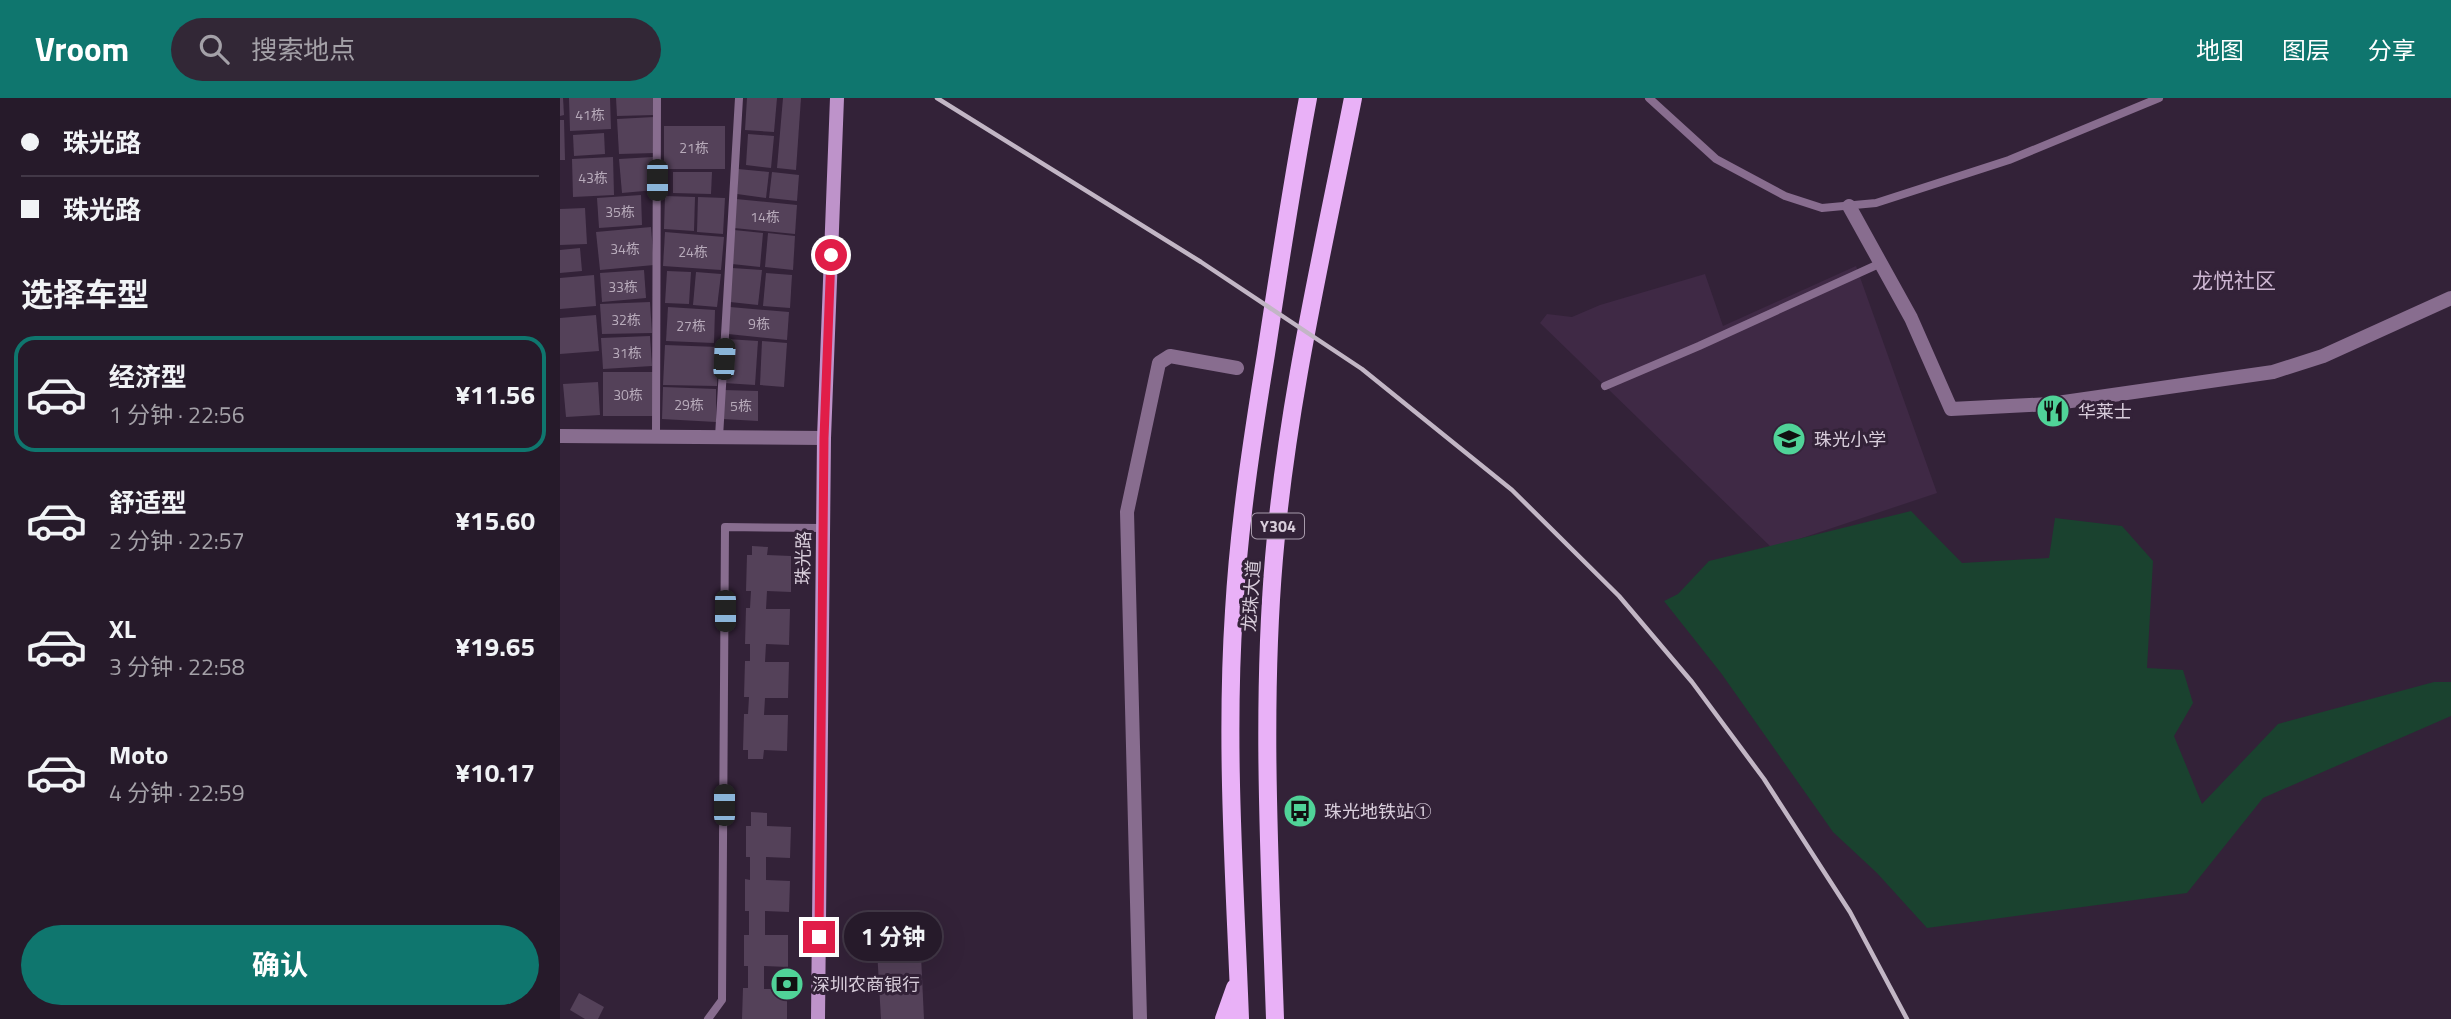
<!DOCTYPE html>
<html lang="zh">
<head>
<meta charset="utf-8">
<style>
	:root { --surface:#261a2a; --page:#322736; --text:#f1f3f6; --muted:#a4a1a8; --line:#423847; --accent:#0f766e }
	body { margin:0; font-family:"Titillium Web","Noto Sans SC",sans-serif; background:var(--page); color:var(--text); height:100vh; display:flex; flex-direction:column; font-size:26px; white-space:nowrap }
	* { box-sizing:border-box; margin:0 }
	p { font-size:23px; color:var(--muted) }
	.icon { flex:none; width:38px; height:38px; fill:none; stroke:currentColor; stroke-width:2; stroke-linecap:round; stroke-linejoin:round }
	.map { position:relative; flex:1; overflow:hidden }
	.details { display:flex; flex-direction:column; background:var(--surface); width:560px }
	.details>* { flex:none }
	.hud { display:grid; align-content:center; height:154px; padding:0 21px; background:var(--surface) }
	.end { position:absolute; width:32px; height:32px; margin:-16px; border:9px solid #e11d48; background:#fff; box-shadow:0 0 0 4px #fff }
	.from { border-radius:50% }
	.bubble { position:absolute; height:49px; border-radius:24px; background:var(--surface); box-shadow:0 7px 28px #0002,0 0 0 2px var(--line); font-size:23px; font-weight:700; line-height:49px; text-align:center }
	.car { position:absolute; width:21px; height:42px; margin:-21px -10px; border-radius:9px; box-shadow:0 0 5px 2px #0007; background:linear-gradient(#222 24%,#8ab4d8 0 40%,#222 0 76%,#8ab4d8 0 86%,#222 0) }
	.hud b { display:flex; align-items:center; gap:24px; height:66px; font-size:26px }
	.hud b+b { border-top:2px solid var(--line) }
	.hud i { width:18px; height:18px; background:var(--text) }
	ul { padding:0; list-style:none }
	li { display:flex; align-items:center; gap:21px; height:116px; margin:0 14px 10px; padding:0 7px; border:4px solid transparent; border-radius:21px }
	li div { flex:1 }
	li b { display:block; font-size:26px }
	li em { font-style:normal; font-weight:700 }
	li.current { border-color:var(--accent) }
	li>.icon { width:63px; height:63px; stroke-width:1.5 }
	h2 { padding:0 21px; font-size:32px; line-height:84px }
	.primary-button { display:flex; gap:14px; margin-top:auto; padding:14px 21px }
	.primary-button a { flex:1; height:80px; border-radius:42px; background:var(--accent); color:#fff; font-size:28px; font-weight:700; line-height:80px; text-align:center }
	header { display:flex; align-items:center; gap:42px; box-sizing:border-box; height:98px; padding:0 35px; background:var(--accent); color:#fff }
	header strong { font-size:33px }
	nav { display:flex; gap:38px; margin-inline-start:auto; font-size:24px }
	.search { width:490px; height:63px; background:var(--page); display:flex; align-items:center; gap:18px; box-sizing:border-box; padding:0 24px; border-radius:38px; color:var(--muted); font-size:26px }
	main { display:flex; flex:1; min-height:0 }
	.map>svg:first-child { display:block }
	.built { fill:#3f2945 }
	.green { fill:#1a422f }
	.building { fill:#544159 }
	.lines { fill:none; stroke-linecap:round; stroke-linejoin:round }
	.lane { stroke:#886d8f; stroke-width:8 }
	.street { stroke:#886d8f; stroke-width:14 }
	.secondary { stroke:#be93ca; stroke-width:14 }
	.primary { stroke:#e9b1f7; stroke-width:18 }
	.rail { stroke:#c2b6c5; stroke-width:4.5 }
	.route { stroke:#e11d48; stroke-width:9 }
	.labels { text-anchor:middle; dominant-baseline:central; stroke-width:6; stroke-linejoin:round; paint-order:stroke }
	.number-label { font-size:14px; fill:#b8abbb }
	.shield { fill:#332238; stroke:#a79aab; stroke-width:2 }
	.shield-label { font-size:16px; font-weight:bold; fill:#d9cedc }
	.poi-label { font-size:18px; fill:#d9cedc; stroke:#332238; text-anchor:start }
	.street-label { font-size:18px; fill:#d9cedc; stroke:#332238 }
	.quarter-label { font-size:21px; fill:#cdb6d2; stroke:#332238 }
</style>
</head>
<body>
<header>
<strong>Vroom</strong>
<div class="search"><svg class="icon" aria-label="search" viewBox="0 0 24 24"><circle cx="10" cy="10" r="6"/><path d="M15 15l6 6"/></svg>搜索地点</div>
<nav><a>地图</a><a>图层</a><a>分享</a></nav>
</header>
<main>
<section class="details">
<div class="hud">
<b><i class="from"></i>珠光路</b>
<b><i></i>珠光路</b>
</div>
<h2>选择车型</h2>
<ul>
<li class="current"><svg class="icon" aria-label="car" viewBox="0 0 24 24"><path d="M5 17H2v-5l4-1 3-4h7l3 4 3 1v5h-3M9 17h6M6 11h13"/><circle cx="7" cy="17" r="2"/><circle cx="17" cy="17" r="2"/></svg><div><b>经济型</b><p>1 分钟 · 22:56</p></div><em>¥11.56</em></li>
<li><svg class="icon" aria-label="car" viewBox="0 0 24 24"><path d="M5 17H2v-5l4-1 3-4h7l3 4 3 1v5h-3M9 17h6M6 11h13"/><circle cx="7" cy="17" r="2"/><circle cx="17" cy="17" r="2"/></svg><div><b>舒适型</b><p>2 分钟 · 22:57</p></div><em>¥15.60</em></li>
<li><svg class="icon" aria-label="car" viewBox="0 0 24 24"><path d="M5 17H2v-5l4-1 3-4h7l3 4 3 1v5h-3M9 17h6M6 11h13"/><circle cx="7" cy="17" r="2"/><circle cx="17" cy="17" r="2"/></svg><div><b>XL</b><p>3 分钟 · 22:58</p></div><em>¥19.65</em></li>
<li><svg class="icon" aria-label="car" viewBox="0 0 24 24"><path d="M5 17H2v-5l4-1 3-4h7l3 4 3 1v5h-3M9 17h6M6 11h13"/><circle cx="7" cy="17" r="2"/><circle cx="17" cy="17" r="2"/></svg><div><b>Moto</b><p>4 分钟 · 22:59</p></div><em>¥10.17</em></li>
</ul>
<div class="primary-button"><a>确认</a></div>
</section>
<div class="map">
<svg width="1891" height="921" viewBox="0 0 1891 921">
	<rect width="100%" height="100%" fill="#332238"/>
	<!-- built -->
	<polygon class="built" points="1296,168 1377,395 1212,450 980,225 987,216 1012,219 1040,207 1145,176 1163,228"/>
	<!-- green -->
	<polygon class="green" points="1351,413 1402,465 1489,460 1495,420 1562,428 1593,463 1587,570 1623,572 1633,605 1614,638 1642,706 1718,626 1874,584 1891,584 1891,618 1703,700 1627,795 1367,830 1317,775 1273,734 1161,575 1104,503 1118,496 1149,463"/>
	<!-- building -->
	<g class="building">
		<polygon points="0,0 3,0 4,17 0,18"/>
		<polygon points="9,0 50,0 51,31 10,33"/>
		<polygon points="56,0 94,0 95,17 57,18"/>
		<polygon points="187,0 217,0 214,34 185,32"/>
		<polygon points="223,0 241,0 236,72 217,70"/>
		<polygon points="94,19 96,55 59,56 57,21"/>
		<polygon points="0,22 4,22 5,62 0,62"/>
		<rect x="104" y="28" width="61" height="43"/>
		<polygon points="44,35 45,56 14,58 13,37"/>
		<polygon points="188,36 214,38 211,70 186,67"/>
		<polygon points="53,59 54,97 13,99 12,61"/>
		<polygon points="93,59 95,92 62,95 59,61"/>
		<polygon points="178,71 209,74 206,100 177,96"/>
		<polygon points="113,74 152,74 151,96 113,95"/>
		<polygon points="212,74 239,77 237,103 209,100"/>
		<polygon points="81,97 82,127 39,130 37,100"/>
		<polygon points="105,98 135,99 134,133 104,131"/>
		<polygon points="138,99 165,100 163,136 137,134"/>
		<polygon points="176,101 237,107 235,136 174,130"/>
		<polygon points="25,110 27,146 0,147 0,111"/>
		<polygon points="91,129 94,167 40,172 36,134"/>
		<polygon points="174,132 203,135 200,169 172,166"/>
		<polygon points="105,134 164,139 161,172 103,168"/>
		<polygon points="208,135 235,138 233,172 205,169"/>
		<polygon points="20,150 22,173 0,175 0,152"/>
		<polygon points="172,170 202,172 198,207 170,204"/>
		<polygon points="84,172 86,200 42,204 40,175"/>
		<polygon points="107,173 131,174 129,206 105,205"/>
		<polygon points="136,174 161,176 157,209 133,207"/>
		<polygon points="206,175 232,177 230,210 203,208"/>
		<polygon points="34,177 36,208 0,211 0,180"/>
		<polygon points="90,204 92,235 42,236 40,206"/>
		<polygon points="108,209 155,212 154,245 106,243"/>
		<polygon points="170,209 229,214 227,242 168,236"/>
		<polygon points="36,217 39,253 0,256 0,220"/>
		<polygon points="90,238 92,268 43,271 41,240"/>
		<polygon points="167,241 198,243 195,287 164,285"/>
		<polygon points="202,243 227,245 224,289 200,287"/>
		<polygon points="105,247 158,249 157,288 103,287"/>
		<rect x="43" y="274" width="50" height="44"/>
		<polygon points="38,284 40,317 6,319 3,286"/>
		<polygon points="103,289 156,291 156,324 102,321"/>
		<polygon points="163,292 198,293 198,323 163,321"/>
		<polygon points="192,448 208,449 207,457 231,458 231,494 207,493 206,511 230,511 229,547 206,546 205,564 229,564 228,600 205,600 204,617 228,617 227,653 204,652 203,661 188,661 188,652 183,652 184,616 188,616 189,599 184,599 185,563 190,563 190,546 185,546 186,510 190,510 191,493 186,493 187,457 192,457"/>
		<polygon points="191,714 207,715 207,728 231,729 230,760 206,759 206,782 230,783 229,814 205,813 205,837 228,837 228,869 204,868 204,891 227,891 227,921 182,921 183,890 188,890 188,868 184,868 184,837 189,837 189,813 185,813 185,781 190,782 190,759 186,759 186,728 191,728"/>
		<polygon points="359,815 364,921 321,921 315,817"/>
		<polygon points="19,895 44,909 38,921 25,921 10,912"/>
	</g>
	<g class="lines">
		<!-- lane -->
		<g class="lane">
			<polyline points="1089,0 1156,61 1225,98 1262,110 1316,105 1449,62 1599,0"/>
			<polyline points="1045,288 1139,248 1321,165"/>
			<polyline points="96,338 97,0"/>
			<polyline points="159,339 179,0"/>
			<polyline points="148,921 162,902 165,429 262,430"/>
		</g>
		<!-- street -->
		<g class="street">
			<polyline points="1289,108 1351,220 1391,311 1490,306 1713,274 1763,258 1891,200"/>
			<polyline points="0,338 264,340"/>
			<polyline points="580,921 567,414 599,265 610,258 677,270"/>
		</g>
		<!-- secondary -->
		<polyline class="secondary" points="258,921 264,340 277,0"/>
		<!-- primary -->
		<g class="primary">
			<polyline points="664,921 675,890"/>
			<path d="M 680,921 C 675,785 665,649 674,513 C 679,427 692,342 706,256 C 719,170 732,85 748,0"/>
			<path d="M 715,921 C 710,767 701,613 714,460 C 727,305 763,152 793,0"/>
		</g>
		<!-- rail -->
		<polyline class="rail" points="377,0 641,164 802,271 952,392 1059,498 1132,584 1204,681 1290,814 1347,921"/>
	</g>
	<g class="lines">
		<!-- route -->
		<polyline class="route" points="259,839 264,340 271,157"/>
	</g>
	<!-- icons -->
	<defs>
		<symbol id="restaurant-disc" viewBox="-11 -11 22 22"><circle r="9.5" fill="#50d398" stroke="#332238"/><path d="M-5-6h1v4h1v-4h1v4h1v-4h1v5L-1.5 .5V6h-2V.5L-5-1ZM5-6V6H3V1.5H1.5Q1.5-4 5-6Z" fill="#111"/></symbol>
		<symbol id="school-disc" viewBox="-11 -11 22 22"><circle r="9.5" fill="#50d398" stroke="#332238"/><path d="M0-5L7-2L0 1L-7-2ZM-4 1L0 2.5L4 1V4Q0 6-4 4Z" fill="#111"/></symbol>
		<symbol id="bus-disc" viewBox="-11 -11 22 22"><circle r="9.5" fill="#50d398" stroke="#332238"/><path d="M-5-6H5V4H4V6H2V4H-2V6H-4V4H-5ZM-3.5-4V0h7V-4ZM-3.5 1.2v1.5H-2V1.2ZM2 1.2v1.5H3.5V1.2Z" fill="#111"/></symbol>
		<symbol id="bank-disc" viewBox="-11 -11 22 22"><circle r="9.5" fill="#50d398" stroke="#332238"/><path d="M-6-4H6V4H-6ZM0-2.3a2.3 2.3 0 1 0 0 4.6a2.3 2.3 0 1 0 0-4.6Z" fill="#111"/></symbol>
	</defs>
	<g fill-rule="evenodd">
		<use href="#restaurant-disc" x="1474" y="294" width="38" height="38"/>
		<use href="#school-disc" x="1210" y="322" width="38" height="38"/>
		<use href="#bus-disc" x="721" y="694" width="38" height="38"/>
		<use href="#bank-disc" x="208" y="867" width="38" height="38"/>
	</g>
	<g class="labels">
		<!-- number labels -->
		<g class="number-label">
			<text x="30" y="16">41栋</text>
			<text x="134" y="49">21栋</text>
			<text x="33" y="79">43栋</text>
			<text x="60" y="113">35栋</text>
			<text x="205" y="118">14栋</text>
			<text x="65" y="150">34栋</text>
			<text x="133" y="153">24栋</text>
			<text x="63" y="188">33栋</text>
			<text x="66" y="221">32栋</text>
			<text x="199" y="225">9栋</text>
			<text x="131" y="227">27栋</text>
			<text x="67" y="254">31栋</text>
			<text x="68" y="296">30栋</text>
			<text x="129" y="306">29栋</text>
			<text x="181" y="307">5栋</text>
		</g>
		<!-- shield labels -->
		<rect class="shield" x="692" y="415.5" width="52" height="25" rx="5"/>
		<g class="shield-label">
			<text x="718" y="428">Y304</text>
		</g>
		<!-- poi labels -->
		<g class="poi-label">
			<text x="1518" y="313">华莱士</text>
			<text x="1254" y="341">珠光小学</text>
			<text x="764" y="713">珠光地铁站①</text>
			<text x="252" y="886">深圳农商银行</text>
		</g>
		<!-- street labels -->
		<g class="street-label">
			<text transform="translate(243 460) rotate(-89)">珠光路</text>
			<text transform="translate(691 498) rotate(-86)">龙珠大道</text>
		</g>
		<!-- quarter labels -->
		<g class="quarter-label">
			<text x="1674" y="182">龙悦社区</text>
		</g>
	</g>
</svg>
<i class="end from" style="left:271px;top:157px"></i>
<i class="end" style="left:259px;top:839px"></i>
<div class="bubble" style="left:284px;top:814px;width:98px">1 分钟</div>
<i class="car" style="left:97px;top:82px;rotate:180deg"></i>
<i class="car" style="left:164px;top:261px;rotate:3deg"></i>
<i class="car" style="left:165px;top:513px;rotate:180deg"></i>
<i class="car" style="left:164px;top:707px;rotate:0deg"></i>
</div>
</main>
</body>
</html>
